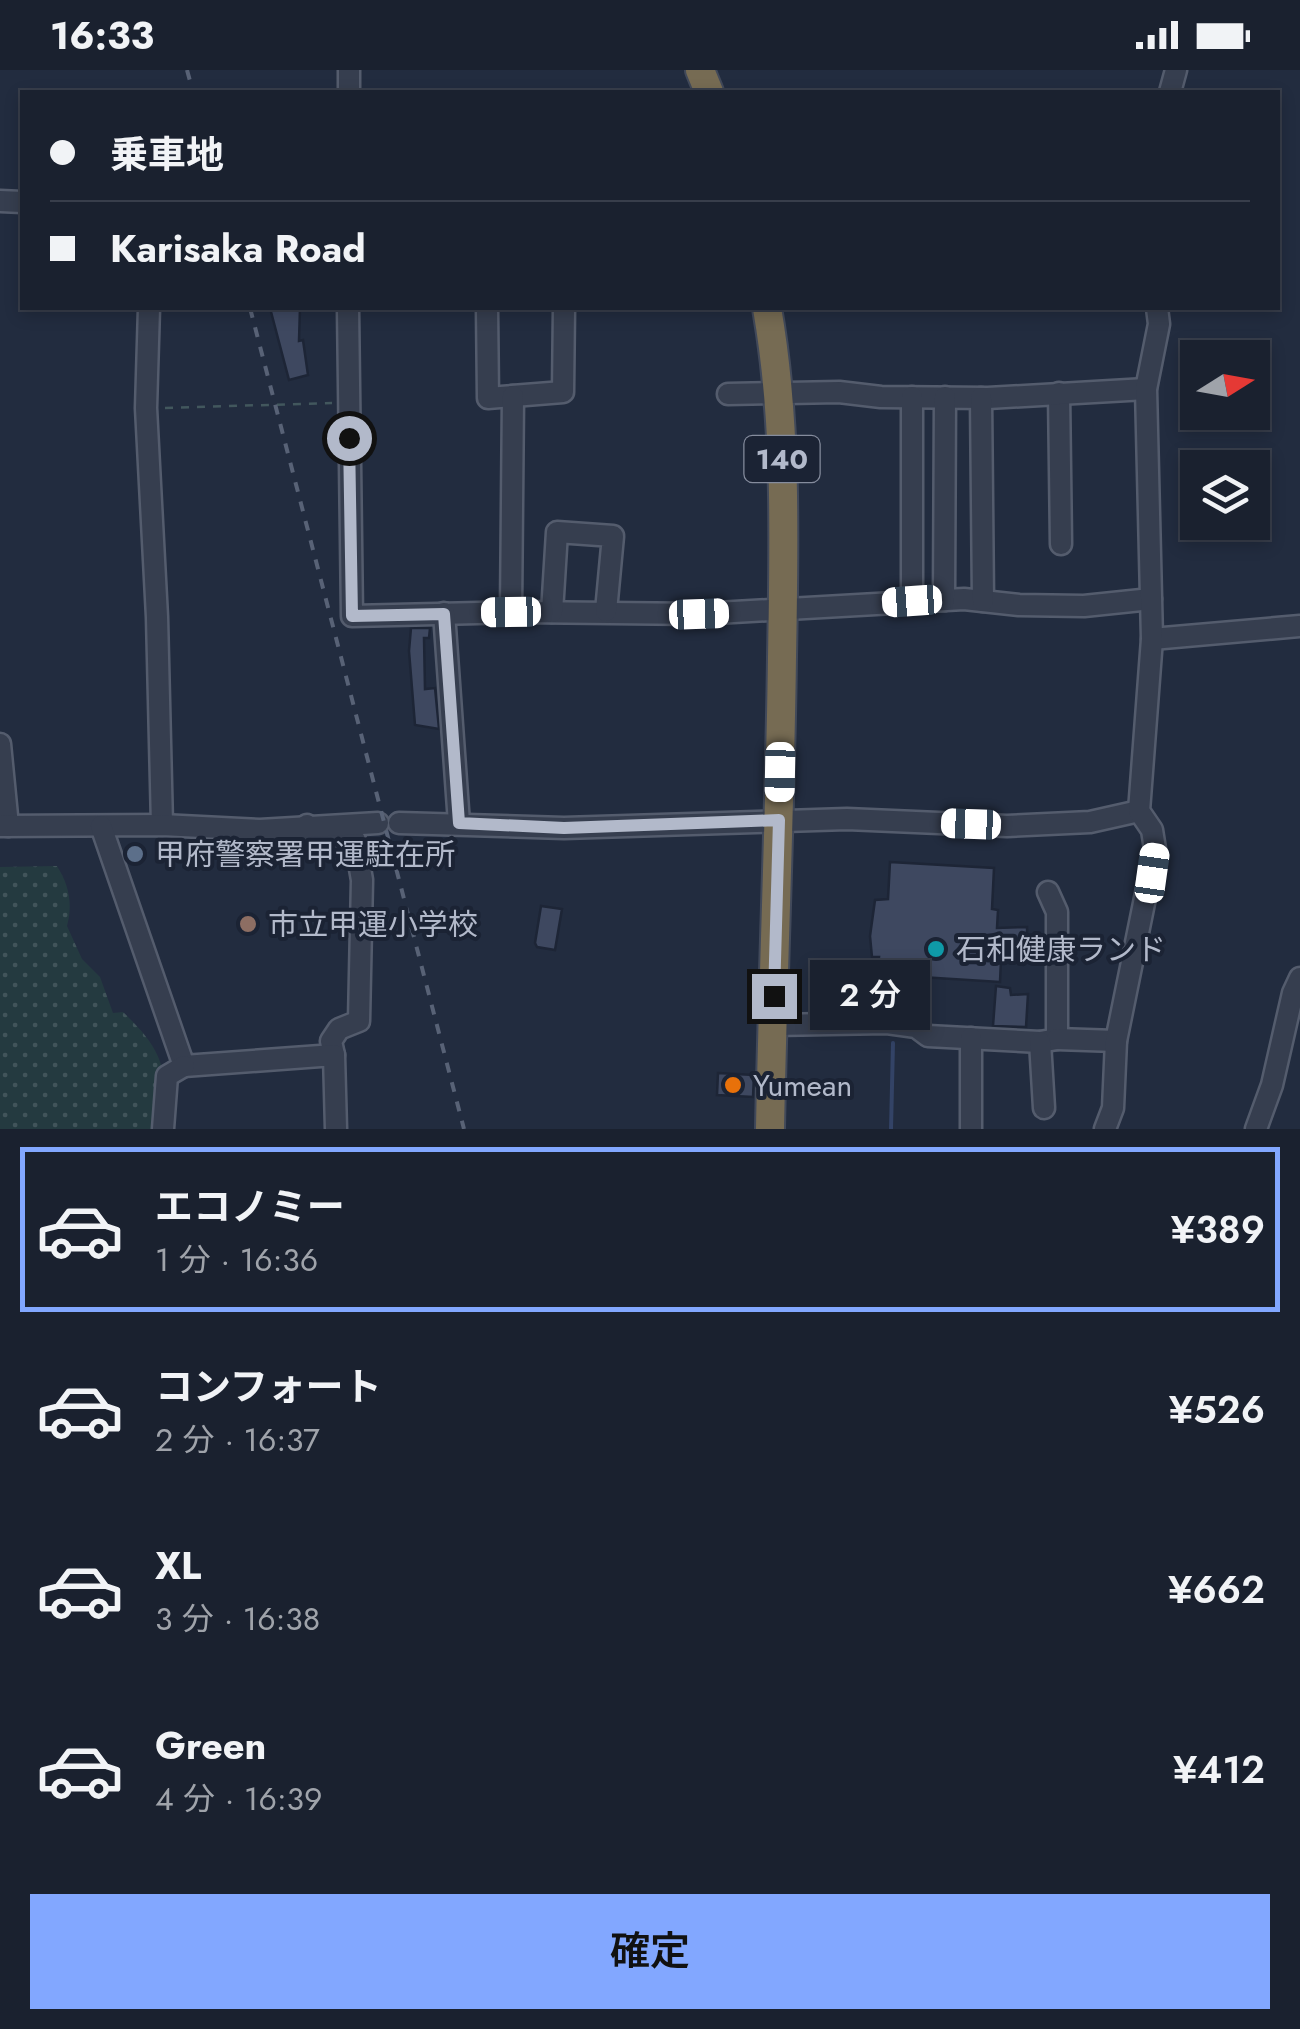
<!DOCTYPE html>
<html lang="ja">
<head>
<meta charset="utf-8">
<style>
	:root { --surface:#1a212f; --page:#272e3b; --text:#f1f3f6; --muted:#9fa3aa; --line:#383e4b; --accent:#82a7ff }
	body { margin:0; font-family:Jost,"Noto Sans JP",sans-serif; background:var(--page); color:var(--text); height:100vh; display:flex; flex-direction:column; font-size:38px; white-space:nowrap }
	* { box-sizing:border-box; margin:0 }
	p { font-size:32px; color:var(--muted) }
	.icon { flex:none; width:55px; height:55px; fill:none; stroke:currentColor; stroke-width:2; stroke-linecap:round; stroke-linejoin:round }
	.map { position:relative; height:1059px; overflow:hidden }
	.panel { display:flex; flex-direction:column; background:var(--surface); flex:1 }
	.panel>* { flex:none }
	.guide { position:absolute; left:20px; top:20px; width:1260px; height:220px; border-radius:0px; box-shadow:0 5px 15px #0003,0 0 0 2px var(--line); display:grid; align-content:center; height:220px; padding:0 30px; background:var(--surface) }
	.needle { width:65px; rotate:79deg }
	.fabs { position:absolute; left:1180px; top:270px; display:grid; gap:20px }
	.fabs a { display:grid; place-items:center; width:90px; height:90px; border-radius:0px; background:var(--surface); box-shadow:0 5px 15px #0003,0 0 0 2px var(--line); font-size:50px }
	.end { position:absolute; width:45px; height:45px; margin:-22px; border:12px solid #b2b9ca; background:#111; box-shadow:0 0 0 5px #111 }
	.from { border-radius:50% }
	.bubble { position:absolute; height:70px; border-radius:0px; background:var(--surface); box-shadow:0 5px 15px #0003,0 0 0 2px var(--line); font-size:32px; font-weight:600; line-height:70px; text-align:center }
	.car { position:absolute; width:30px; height:60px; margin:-30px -15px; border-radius:12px; box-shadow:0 0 8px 2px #0007; background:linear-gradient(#fff 24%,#345 0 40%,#fff 0 76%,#345 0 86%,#fff 0) }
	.guide b { display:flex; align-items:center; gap:35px; height:95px; font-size:38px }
	.guide b+b { border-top:2px solid var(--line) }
	.guide i { width:25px; height:25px; background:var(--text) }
	ul { padding:18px 0 0; list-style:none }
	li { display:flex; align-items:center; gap:30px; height:165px; margin:0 20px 15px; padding:0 10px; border:5px solid transparent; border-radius:0px }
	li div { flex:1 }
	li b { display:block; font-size:38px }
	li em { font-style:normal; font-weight:600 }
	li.current { border-color:var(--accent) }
	li>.icon { width:90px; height:90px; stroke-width:1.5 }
	.primary-button { display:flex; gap:20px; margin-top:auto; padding:20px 30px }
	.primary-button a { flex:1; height:115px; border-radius:0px; background:var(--accent); color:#111; font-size:40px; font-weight:600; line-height:115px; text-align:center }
	.status { display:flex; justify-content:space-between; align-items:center; height:70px; padding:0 50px; background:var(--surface); direction:ltr }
	.status svg { height:28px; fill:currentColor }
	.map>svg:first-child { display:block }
	.park { fill:url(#park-dots) }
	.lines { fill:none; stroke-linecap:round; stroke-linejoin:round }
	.stream { stroke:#334366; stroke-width:4 }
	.building { fill:#3e4860; stroke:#1d2536; stroke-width:2.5 }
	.minor-casing { stroke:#545c6d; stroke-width:25 }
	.highway-casing { stroke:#41495a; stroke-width:32 }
	.path { stroke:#42575d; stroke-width:2.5; stroke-dasharray:8 8; stroke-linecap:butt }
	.minor { stroke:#363e4f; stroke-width:20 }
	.highway { stroke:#766b53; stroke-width:28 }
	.rail { stroke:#586276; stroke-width:4; stroke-dasharray:10 10; stroke-linecap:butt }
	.route { stroke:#b2b9ca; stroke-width:12 }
	.service-dot { fill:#5c6f8a; stroke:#1b2334; stroke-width:4 }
	.education-dot { fill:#8d6e63; stroke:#1b2334; stroke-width:4 }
	.culture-dot { fill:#0f9aa8; stroke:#1b2334; stroke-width:4 }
	.food-dot { fill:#e8710a; stroke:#1b2334; stroke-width:4 }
	.labels { text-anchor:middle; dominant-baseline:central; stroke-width:8; stroke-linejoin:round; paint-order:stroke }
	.shield { fill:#1b2334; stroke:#858c9d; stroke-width:2.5 }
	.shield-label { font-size:28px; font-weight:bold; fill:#b2b9ca }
	.poi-label { font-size:30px; fill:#b2b9ca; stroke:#1b2334; text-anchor:start }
</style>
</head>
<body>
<div class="status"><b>16:33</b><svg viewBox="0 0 49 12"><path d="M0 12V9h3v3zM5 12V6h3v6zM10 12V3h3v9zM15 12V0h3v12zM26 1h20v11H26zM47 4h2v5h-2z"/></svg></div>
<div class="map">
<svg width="1300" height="1059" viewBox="0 0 1300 1059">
	<defs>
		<pattern id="park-dots" width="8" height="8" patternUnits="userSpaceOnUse" patternTransform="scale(2.5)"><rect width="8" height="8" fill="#243a40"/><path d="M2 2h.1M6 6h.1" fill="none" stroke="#41545a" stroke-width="1.8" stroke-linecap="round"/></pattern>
	</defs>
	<rect width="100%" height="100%" fill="#222c3f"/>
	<!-- park -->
	<path class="park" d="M 57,796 C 69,815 73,834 67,856 L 82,889 L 100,907 L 113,943 L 123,942 C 167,984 167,1001 163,1059 L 0,1059 L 0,797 Z"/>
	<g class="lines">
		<!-- stream -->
		<polyline class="stream" points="891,1059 893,973"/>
	</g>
	<!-- building -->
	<g class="building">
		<polygon points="270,238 300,238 299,271 303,270 308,305 289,310"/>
		<polygon points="411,558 430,558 429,568 424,568 425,619 435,618 439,659 415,655 409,581"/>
		<polygon points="890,792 994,798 992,839 998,840 997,858 1027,857 1028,890 1001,890 1000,912 889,905 888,898 878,897 879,887 872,887 870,866 875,830 888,829"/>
		<polygon points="541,836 562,839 555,880 537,877 535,873"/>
		<polygon points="996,916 1010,918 1011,925 1028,924 1026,957 993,956"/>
		<polygon points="718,1003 754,1005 753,1027 717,1025"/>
	</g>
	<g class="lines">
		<defs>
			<g id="minor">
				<polyline points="349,22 349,0"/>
				<polyline points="1170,22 1176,0"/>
				<polyline points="0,131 22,132"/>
				<polyline points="149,238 146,338 157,547 162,755"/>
				<polyline points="348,238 352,546 522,542 699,544 964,529 1019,535 1084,536 1151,529"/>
				<polyline points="487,238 488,328 563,322 564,238"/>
				<polyline points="1059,323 1061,474"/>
				<polyline points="728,324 839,322 881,327 988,328 1146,319"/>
				<polyline points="912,327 912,531"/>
				<polyline points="981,328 983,531"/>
				<polyline points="944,530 945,327"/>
				<polyline points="511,542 513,326"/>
				<polyline points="552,542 557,462 613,466 606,541"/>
				<polyline points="444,543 459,753"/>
				<polyline points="1152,569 1300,556"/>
				<polyline points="0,674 8,756"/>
				<polyline points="399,753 564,758 847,749 1007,756 1090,752 1139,741"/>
				<polyline points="307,755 312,769 355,770 362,810 359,951 339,959 331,971 334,985"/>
				<polyline points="0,756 162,755 260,760 378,753"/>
				<polyline points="101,756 184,996 334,985 336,1059"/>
				<polyline points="773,955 887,953 916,957 928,966 1040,972 1057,969 1057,842 1048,822"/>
				<polyline points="1057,969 1116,971"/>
				<polyline points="1040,972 1044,1038"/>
				<polyline points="163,1059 167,1006 184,996"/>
				<polyline points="971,1059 971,968"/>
				<polyline points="1105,1059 1113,1038 1116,971 1155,779 1152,760 1139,741 1152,569 1146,319 1159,254 1157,238"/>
				<polyline points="1256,1059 1272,1015 1293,923 1300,908"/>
			</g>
			<g id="highway">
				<polyline points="700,0 709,22"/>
				<path d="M 767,238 C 787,352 784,471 782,587 C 780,744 773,902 770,1059"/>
			</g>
		</defs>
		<!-- minor casing -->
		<use href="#minor" class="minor-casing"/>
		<!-- highway casing -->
		<use href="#highway" class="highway-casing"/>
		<!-- path -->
		<polyline class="path" points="165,338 332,333"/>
		<!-- minor -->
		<use href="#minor" class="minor"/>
		<!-- highway -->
		<use href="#highway" class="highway"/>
		<!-- rail -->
		<g class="rail">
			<polyline points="187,0 193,22"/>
			<polyline points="250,238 464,1059"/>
		</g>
	</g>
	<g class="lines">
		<!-- route -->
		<polyline class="route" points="349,368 352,546 444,544 459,753 564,758 779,750 774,926"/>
	</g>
	<!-- markers -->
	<circle class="service-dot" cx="135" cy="784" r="10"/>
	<circle class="education-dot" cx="248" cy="854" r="10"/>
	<circle class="culture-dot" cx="936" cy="879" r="10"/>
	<circle class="food-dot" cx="733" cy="1015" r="10"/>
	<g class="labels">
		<!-- shield labels -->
		<rect class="shield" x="744.5" y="366" width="75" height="46" rx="8"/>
		<g class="shield-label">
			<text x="782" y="389">140</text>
		</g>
		<!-- poi labels -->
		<g class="poi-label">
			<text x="155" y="784">甲府警察署甲運駐在所</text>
			<text x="268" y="854">市立甲運小学校</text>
			<text x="956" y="879">石和健康ランド</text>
			<text x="753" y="1015">Yumean</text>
		</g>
	</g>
</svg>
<div class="fabs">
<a><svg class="needle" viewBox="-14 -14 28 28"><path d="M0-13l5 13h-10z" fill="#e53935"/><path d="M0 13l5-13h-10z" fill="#9fa3aa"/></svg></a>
<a><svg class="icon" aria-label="layers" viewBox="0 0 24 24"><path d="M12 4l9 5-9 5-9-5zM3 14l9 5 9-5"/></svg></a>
</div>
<i class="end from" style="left:349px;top:368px"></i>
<i class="end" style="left:774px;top:926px"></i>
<div class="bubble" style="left:810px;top:890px;width:120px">2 分</div>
<i class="car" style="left:912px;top:531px;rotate:266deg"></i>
<i class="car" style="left:511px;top:542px;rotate:269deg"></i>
<i class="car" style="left:699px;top:544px;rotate:88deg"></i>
<i class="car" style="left:780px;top:702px;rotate:181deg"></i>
<i class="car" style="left:971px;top:754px;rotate:272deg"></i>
<i class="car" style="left:1152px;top:803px;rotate:8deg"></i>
<div class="guide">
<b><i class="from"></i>乗車地</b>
<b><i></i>Karisaka Road</b>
</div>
</div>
<section class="panel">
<ul>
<li class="current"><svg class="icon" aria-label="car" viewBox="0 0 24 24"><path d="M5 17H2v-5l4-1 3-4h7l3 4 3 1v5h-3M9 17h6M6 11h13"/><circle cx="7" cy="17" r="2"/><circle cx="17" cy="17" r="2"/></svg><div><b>エコノミー</b><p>1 分 · 16:36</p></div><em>¥389</em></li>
<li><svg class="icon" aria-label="car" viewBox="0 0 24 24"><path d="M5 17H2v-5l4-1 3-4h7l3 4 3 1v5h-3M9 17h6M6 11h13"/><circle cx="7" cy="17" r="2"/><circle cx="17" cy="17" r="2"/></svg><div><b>コンフォート</b><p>2 分 · 16:37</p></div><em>¥526</em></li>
<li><svg class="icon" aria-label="car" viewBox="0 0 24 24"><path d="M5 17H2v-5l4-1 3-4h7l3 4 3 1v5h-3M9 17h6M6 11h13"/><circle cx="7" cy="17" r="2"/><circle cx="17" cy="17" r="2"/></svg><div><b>XL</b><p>3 分 · 16:38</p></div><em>¥662</em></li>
<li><svg class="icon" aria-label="car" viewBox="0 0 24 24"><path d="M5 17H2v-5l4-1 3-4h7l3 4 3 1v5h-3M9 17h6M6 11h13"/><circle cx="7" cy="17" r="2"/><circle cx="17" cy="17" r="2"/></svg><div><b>Green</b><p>4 分 · 16:39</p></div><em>¥412</em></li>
</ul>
<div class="primary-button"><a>確定</a></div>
</section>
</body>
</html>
